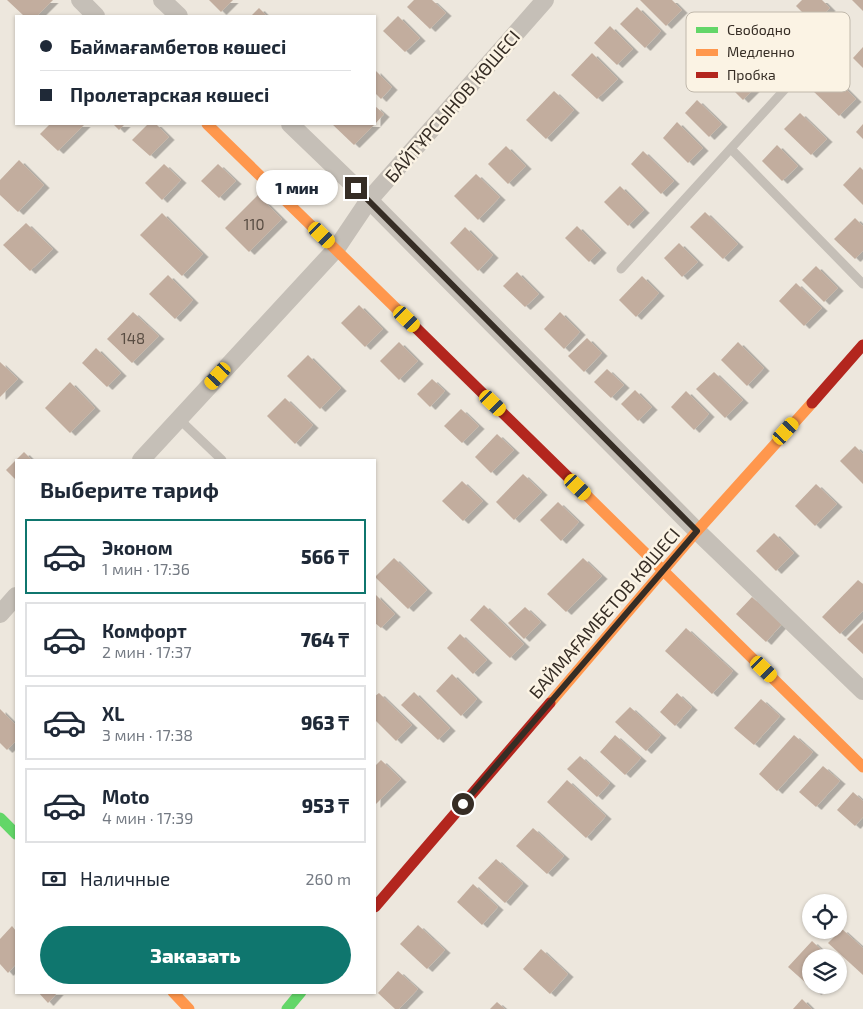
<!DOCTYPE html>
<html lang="ru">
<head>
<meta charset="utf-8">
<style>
	:root { --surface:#fff; --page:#f6f6f7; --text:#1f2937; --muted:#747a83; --line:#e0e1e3; --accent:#0f766e }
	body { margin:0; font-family:"Exo 2",sans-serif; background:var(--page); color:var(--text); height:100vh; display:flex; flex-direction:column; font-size:19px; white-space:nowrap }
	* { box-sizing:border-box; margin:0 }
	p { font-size:16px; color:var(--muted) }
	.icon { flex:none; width:28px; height:28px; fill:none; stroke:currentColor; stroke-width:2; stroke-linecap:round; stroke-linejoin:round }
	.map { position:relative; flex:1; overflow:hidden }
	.drawer { position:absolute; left:15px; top:459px; width:361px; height:535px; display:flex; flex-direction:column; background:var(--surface); border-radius:0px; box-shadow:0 1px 4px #0004 }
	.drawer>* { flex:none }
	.top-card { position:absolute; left:15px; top:15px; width:361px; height:110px; border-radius:0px; box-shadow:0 1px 4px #0004; display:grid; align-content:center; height:110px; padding:0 25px; background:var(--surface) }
	.buttons { position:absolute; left:802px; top:894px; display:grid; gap:10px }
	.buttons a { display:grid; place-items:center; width:45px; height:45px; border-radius:50%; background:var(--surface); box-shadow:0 1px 4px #0004; font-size:25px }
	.end { position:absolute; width:22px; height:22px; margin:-11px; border:6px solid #362d25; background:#fff; box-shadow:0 0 0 2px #fff }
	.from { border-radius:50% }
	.bubble { position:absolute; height:35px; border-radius:18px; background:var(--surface); box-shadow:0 1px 4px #0004; font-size:16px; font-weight:800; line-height:35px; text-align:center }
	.car { position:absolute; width:15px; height:30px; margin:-15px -8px; border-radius:6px; box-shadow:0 0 4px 1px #0007; background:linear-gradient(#f5c518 24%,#345 0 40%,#f5c518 0 76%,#345 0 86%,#f5c518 0) }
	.top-card b { display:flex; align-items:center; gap:18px; height:48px; font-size:19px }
	.top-card b+b { border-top:1px solid var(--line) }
	.top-card i { width:12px; height:12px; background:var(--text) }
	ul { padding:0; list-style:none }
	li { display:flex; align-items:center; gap:15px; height:75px; margin:0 10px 8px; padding:0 15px; border:2px solid var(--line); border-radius:0px }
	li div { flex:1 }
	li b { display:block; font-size:19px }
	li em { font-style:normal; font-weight:800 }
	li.selected { border-color:var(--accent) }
	li>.icon { width:45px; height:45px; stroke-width:1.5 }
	h2 { padding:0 25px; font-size:22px; line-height:60px }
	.pay { display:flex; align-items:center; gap:12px; height:55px; padding:0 25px; font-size:19px }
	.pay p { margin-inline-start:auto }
	.action { display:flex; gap:10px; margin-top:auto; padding:10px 25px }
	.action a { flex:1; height:58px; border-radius:30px; background:var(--accent); color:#fff; font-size:20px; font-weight:800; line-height:58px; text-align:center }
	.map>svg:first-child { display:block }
	.building { fill:#c2ad9e; filter:url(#shadow) }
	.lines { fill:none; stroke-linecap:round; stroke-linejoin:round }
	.lane { stroke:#c5bfb7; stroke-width:9 }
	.street { stroke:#c5bfb7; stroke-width:18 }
	.fast { stroke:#63d668; stroke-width:11 }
	.slow { stroke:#ff974d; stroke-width:11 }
	.jam { stroke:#b3261e; stroke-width:11 }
	.route { stroke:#362d25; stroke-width:6 }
	.labels { text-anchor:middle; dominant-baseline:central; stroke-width:5; stroke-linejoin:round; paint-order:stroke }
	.number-label { font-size:15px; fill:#594d43 }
	.street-label { font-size:18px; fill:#362d25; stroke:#fbf3e4 }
	.key { fill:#fbf3e4; stroke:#c0b8ab; stroke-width:1 }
	.key-label { font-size:14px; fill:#362d25 }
</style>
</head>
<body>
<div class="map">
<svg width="863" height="1009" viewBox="0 0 863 1009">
	<defs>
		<filter id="shadow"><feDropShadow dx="5.5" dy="3" stdDeviation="0" flood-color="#0004"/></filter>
	</defs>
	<rect width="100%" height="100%" fill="#ede7dd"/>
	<!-- building -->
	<g class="building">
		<polygon points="7,0 53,0 37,16 24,16"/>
		<polygon points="209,0 233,0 221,12"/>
		<polygon points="414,0 432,0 446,13 430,29 407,7"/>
		<polygon points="640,0 672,0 682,10 666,26"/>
		<polygon points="802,0 822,0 830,8 814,24 796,6"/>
		<polygon points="852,0 863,0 863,11"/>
		<polygon points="637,7 661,31 645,48 620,24"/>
		<polygon points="259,8 267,16 251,16"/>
		<polygon points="398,16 420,38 405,52 383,31"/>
		<polygon points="610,26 633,49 617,65 594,43"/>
		<polygon points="863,47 863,68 853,58"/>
		<polygon points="592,53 618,79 597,99 571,75"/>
		<polygon points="744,61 763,80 743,100 724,81"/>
		<polygon points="375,70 392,87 381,99 375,93"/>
		<polygon points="829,72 856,99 839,116 812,90"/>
		<polygon points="554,91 574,110 546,139 526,120"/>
		<polygon points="697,100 722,124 709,137 685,113"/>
		<polygon points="375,106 384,114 375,124"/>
		<polygon points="800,113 827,139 811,155 784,129"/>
		<polygon points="677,122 703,148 688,163 663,138"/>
		<polygon points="50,124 85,124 58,151 40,134"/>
		<polygon points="113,124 125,124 119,130"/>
		<polygon points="148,124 156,124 169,137 150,156 132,140"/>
		<polygon points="332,124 375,124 354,145"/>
		<polygon points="863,124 863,139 856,132"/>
		<polygon points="777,145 798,166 782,181 762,161"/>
		<polygon points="506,146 526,166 508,184 488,164"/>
		<polygon points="643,151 674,181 661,194 631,164"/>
		<polygon points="19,160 44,185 18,212 0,195 0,180"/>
		<polygon points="164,164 181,180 162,200 145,183"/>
		<polygon points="218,164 236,181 219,198 201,181"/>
		<polygon points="860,167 863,170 863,205 843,185"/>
		<polygon points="476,174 500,197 478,220 454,196"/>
		<polygon points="620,186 644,210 628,226 604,202"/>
		<polygon points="258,195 282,219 249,252 225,228"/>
		<polygon points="705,212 738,244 723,259 690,227"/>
		<polygon points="162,213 203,254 182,276 140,235"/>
		<polygon points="855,218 863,226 863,251 855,259 834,239"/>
		<polygon points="26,223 53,249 30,271 3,245"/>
		<polygon points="577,226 601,250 589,262 565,238"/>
		<polygon points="465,227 493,255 478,271 450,243"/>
		<polygon points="679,243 698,262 682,277 664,258"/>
		<polygon points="816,266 838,288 824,302 802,280"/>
		<polygon points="517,272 539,294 525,307 503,286"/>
		<polygon points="168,275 193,300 175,319 149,294"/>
		<polygon points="642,276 659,293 636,317 619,300"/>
		<polygon points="796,283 822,308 804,326 779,301"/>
		<polygon points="359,305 383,329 365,347 341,323"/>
		<polygon points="133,312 159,336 132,363 107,339"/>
		<polygon points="560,312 580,332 564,349 544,329"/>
		<polygon points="587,338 602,353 584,372 568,356"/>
		<polygon points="399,342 418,361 399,380 380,361"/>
		<polygon points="738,342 764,368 747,386 721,360"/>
		<polygon points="96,348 121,373 107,387 82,363"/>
		<polygon points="308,355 341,388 320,409 287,376"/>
		<polygon points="0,362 18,379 0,397"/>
		<polygon points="607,369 624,385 611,398 594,382"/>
		<polygon points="714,372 743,400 725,418 696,389"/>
		<polygon points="432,379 445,391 430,407 417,394"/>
		<polygon points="70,382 95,408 70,433 45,408"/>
		<polygon points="635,390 652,407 638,421 621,404"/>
		<polygon points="686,391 709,414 694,430 671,407"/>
		<polygon points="285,398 313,425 295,444 267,416"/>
		<polygon points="461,409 479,426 462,443 444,426"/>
		<polygon points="497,434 514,450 491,473 475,457"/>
		<polygon points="855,446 863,454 863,484 840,461"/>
		<polygon points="24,452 32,460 16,460 16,480 6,470"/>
		<polygon points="523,474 542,492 514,520 496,502"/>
		<polygon points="462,481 483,501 463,521 442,501"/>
		<polygon points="816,484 837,504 815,526 795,506"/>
		<polygon points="558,502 579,522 561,541 540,520"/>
		<polygon points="774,533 794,553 776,571 756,551"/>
		<polygon points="394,558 427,590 408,609 375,577"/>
		<polygon points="583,558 602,576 566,612 547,594"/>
		<polygon points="858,580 863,584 863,611 840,634 822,617"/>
		<polygon points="375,594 395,614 381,628 375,623"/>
		<polygon points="752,597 782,624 766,642 736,614"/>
		<polygon points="484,605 524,644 510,658 470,620"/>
		<polygon points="525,607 541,622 524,639 508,623"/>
		<polygon points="863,623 863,654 847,639"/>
		<polygon points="686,628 733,671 712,694 665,651"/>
		<polygon points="460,634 487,660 473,674 447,648"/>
		<polygon points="452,674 477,699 461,716 436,691"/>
		<polygon points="414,692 450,728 438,740 401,705"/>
		<polygon points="379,693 412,725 396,741 375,720 375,696"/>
		<polygon points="677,693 692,707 675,726 660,712"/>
		<polygon points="761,699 780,716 754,745 734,728"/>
		<polygon points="630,707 661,735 646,751 615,722"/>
		<polygon points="0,709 16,725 16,741 7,750 0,743"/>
		<polygon points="615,735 641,758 625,775 600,752"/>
		<polygon points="794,735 813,752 777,791 759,774"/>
		<polygon points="580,756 610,783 597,797 567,769"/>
		<polygon points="381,760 401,779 375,805 375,766"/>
		<polygon points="823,766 840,781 816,807 799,792"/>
		<polygon points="567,780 606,816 586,838 547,802"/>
		<polygon points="853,792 863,801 863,817 855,826 837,810"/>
		<polygon points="533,828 564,856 547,874 516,846"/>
		<polygon points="496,859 523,883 505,903 478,878"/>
		<polygon points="473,884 498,907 482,925 457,902"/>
		<polygon points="418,925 445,950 427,969 400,944"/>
		<polygon points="12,926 16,931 16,964 8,973 0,964 0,939"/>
		<polygon points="842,929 863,948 863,975 828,943"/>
		<polygon points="812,941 830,958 811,958 811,985 822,985 816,992 788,967"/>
		<polygon points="541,949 568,974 550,994 523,969"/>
		<polygon points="398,971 418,989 399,1009 395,1009 378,993"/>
		<polygon points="38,992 58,992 48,1003"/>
		<polygon points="802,999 812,1009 793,1009"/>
		<polygon points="497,1002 505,1009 490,1009"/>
	</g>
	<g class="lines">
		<!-- lane -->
		<g class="lane">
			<polyline points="731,149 863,284"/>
			<polyline points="621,269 838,31"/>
			<polyline points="179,419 222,460"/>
		</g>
		<!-- street -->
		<g class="street">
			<polyline points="80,0 96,16"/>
			<polyline points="162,0 179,16"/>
			<polyline points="290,124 369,200 697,531 863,691"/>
			<polyline points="141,460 336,249 369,200 545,0"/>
			<polyline points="0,614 16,596"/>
		</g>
		<!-- fast -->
		<g class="fast">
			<polyline points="0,818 16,834"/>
			<polyline points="287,1009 301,992"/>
		</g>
		<!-- slow -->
		<g class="slow">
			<polyline points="207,124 408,320"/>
			<polyline points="571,480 863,767"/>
			<polyline points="550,703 697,531 812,403"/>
			<polyline points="173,992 189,1009"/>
		</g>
		<!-- jam -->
		<g class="jam">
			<polyline points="408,320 571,480"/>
			<polyline points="812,403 863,345"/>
			<polyline points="375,907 550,703"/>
		</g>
	</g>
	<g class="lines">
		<!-- route -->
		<polyline class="route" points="356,188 697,531 463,804"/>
	</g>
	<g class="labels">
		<!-- number labels -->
		<g class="number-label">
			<text x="254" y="224">110</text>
			<text x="133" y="338">148</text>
		</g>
		<!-- street labels -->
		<g class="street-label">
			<text transform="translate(452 106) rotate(-49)">БАЙТҰРСЫНОВ КӨШЕСІ</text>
			<text transform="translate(604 613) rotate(-49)">БАЙМАҒАМБЕТОВ КӨШЕСІ</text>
		</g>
	</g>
	<!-- legend -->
	<rect x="686" y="12" width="164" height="80" rx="8" class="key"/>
	<rect x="696" y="27" width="22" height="6" fill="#63d668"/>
	<rect x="696" y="49" width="22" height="7" fill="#ff974d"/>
	<rect x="696" y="72" width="22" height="6" fill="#b3261e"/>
	<g class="key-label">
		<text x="727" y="35">Свободно</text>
		<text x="727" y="57">Медленно</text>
		<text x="727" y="80">Пробка</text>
	</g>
</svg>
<div class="buttons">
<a><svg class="icon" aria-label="locate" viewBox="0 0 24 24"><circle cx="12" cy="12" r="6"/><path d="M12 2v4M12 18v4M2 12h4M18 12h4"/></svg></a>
<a><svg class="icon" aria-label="layers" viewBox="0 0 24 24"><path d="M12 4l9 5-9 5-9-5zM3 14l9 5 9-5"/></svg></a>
</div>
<i class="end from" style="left:463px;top:804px"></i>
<i class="end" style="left:356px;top:188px"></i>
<div class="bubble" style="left:256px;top:170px;width:82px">1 мин</div>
<i class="car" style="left:322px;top:235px;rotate:134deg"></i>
<i class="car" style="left:407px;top:319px;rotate:134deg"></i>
<i class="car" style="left:218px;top:376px;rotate:222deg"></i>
<i class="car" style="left:493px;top:403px;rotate:134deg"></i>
<i class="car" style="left:786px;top:431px;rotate:42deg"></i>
<i class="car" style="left:578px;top:487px;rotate:134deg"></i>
<i class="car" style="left:764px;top:669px;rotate:134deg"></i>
<div class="top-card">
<b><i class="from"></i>Баймағамбетов көшесі</b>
<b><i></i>Пролетарская көшесі</b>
</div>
<section class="drawer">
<h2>Выберите тариф</h2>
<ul>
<li class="selected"><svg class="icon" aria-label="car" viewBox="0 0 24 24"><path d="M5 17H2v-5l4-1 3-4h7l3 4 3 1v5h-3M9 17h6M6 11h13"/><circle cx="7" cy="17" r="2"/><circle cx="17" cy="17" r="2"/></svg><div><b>Эконом</b><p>1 мин · 17:36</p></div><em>566 ₸</em></li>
<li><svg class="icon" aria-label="car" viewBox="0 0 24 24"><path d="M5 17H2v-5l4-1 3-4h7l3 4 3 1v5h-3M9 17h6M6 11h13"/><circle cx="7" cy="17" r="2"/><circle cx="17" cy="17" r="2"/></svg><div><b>Комфорт</b><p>2 мин · 17:37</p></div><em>764 ₸</em></li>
<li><svg class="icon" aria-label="car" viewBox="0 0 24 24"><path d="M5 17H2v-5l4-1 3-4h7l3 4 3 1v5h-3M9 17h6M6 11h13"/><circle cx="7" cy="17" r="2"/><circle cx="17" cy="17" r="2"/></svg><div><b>XL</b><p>3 мин · 17:38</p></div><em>963 ₸</em></li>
<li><svg class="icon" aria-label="car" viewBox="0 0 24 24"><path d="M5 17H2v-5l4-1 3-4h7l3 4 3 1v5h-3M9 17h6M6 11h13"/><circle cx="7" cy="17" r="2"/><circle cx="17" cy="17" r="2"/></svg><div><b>Moto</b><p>4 мин · 17:39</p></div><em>953 ₸</em></li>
</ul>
<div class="pay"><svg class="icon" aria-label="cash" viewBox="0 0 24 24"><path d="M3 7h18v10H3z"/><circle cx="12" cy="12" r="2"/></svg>Наличные<p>260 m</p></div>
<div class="action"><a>Заказать</a></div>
</section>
</div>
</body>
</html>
